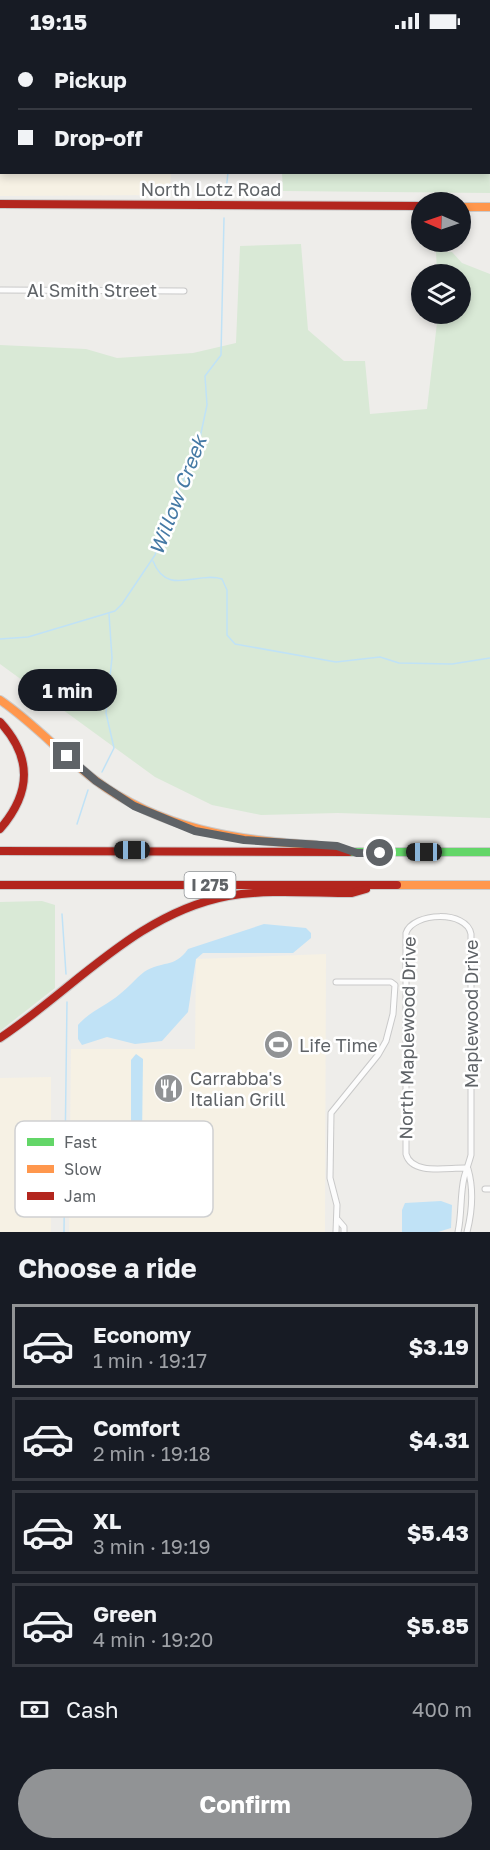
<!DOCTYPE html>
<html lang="en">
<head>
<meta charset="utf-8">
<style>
	:root { --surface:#171b24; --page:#242831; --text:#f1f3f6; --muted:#9ea1a6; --line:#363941; --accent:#919395 }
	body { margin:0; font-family:"Golos Text",sans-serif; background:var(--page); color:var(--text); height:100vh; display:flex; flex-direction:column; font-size:22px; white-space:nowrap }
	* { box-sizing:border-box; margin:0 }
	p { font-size:20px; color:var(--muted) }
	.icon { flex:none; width:33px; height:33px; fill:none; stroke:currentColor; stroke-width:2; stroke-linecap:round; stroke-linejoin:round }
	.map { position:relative; height:1190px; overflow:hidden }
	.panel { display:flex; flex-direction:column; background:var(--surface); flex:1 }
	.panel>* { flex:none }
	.guide { position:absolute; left:0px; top:0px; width:490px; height:132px; box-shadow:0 3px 9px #0003; display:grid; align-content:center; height:132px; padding:0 18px; background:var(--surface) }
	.needle { width:39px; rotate:272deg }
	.tools { position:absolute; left:411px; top:150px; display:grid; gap:12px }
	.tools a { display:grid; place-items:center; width:60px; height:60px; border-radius:50%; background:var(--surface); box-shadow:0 3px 9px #0003; font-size:30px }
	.end { position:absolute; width:27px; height:27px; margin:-14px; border:8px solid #5f6367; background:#fff; box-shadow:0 0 0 3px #fff }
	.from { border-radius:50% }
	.bubble { position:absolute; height:42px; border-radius:21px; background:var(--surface); box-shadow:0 3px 9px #0003; font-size:20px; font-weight:700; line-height:42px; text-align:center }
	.car { position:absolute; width:18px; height:36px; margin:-18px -9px; border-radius:8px; box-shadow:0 0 4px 2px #0007; background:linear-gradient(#222 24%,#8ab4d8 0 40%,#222 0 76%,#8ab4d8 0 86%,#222 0) }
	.guide b { display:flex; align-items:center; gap:21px; height:57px; font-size:22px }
	.guide b+b { border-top:2px solid var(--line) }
	.guide i { width:15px; height:15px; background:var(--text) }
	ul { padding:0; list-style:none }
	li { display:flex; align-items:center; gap:18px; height:84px; margin:0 12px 9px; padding:0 6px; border:3px solid var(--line); border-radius:0px }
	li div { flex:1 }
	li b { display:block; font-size:22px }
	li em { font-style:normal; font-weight:700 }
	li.on { border-color:var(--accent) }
	li>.icon { width:54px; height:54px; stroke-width:1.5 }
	h2 { padding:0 18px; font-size:27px; line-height:72px }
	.pay { display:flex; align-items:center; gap:15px; height:66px; padding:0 18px; font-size:22px }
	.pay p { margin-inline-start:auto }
	.primary-button { display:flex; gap:12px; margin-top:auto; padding:12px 18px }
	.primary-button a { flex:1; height:69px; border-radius:36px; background:var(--accent); color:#fff; font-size:24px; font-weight:700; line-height:69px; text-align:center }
	.status { display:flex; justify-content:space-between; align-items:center; height:42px; padding:0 30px; background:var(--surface); direction:ltr }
	.status svg { height:16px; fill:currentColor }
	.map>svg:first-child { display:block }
	.commercial { fill:#f6f1e4 }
	.green { fill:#d9e9d6 }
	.water { fill:#c0e2f6 }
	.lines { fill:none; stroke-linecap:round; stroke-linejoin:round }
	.stream { stroke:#c0e2f6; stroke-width:1.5 }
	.street-casing { stroke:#c9c9c9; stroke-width:7 }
	.fast-casing { stroke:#cbcbcb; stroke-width:10 }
	.slow-casing { stroke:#cbcbcb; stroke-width:10 }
	.jam-casing { stroke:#cbcbcb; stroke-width:10 }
	.street { stroke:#fcfcfc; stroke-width:5 }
	.fast { stroke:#63d668; stroke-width:8 }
	.slow { stroke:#ff974d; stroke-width:8 }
	.jam { stroke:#b3261e; stroke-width:8 }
	.route { stroke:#5f6367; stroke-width:8 }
	.labels { text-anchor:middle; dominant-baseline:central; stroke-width:5; stroke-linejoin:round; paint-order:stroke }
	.shield { fill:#fff; stroke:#8f9295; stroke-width:1.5 }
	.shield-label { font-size:16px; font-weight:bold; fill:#5f6367 }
	.street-label { font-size:18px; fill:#5f6367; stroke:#fff }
	.poi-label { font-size:18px; fill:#5f6367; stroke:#fff; text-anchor:start }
	.water-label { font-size:20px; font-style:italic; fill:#467aa5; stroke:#fff }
	.key { fill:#fff; stroke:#cfd0d1; stroke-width:1.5 }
	.key-label { font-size:16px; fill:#5f6367 }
</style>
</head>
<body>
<div class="status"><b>19:15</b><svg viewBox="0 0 49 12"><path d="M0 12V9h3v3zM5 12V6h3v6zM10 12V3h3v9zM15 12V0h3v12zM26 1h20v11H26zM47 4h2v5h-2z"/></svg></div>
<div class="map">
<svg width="490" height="1190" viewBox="0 0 490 1190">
	<rect width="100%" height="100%" fill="#eeedea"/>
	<!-- commercial -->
	<g class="commercial">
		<polygon points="0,0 172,0 2,2 2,130 171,131 170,153 0,154"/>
		<polygon points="326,912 325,1190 69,1190 71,1007 195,1007 196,917"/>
		<polygon points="51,1035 51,1190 0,1190 0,1036"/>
	</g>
	<!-- green -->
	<g class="green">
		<polygon points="489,56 490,151 283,149 282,131 489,130"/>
		<polygon points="301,202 308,288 344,319 365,319 370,372 427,367 438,272 460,272 460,232 437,232 436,209 452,210 462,221 490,232 490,776 338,771 261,773 212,763 155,735 0,622 0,303 86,307 117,316 193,311 236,301 240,204"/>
		<polygon points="42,859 55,863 55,946 0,989 0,860"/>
	</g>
	<!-- water -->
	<g class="water">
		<path d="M 264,882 L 306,886 L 311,891 L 311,896 L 293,911 L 203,911 L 196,917 L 188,970 L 162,999 L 135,1002 L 107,995 L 82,1003 L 78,997 L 78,983 C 90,969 106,964 120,952 C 128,946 135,937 144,930 C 162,918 174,927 188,907 Z"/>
		<polygon points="136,1012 143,1017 142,1095 134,1098 131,1083 131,1018"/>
		<polygon points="441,1159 452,1163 451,1186 438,1190 402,1190 402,1168 405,1161"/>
	</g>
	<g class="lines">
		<!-- stream -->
		<g class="stream">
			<polyline points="228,2 228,0"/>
			<polyline points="489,40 490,40"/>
			<polyline points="226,150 228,130"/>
			<path d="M 153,519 C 167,555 197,529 222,537 L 227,548 L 227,593 L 235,602 L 336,620 L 380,615 L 399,621 L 452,622 L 490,616"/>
			<polyline points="0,597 28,595 115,569 122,562 155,513 172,464 198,405 207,363 205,334 221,313 224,176"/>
			<polyline points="102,730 114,706 106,671 112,616 109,572"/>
			<polyline points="77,782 88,748"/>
			<polyline points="62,872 66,932"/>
			<polyline points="64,1190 67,960"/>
		</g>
		<defs>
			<g id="street">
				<polyline points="0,248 184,249"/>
				<polyline points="336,940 391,940 395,943 393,972 386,999 378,1013 331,1071 330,1136 337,1163 336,1190"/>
				<polyline points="485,1147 490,1147"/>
				<polyline points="338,1178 344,1185 344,1190"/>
				<path d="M 458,1190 C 462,1172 460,1153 464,1136 C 466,1128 469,1121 471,1113 L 471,892 C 467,868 413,870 406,891 L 406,1112 C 412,1134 449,1125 467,1126"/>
				<path d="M 467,1190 C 472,1170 474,1148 468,1127"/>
			</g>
			<polyline id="fast" points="349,810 490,810"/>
			<g id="slow">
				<polyline points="460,165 490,165"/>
				<path d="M 0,658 C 34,681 62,713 95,738 C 160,787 237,799 316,803"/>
				<polyline points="397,843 490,843"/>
			</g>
			<g id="jam">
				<polyline points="0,162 422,164"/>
				<path d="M 0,680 C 33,716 31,751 0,787"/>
				<polyline points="0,809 349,810"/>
				<polyline points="0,843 397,843"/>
				<path d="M 0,996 C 74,947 137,871 228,854 C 268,847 311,851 352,851 L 366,847"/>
			</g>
		</defs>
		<!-- street casing -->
		<use href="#street" class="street-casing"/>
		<!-- fast casing -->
		<use href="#fast" class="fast-casing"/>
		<!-- slow casing -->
		<use href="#slow" class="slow-casing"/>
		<!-- jam casing -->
		<use href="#jam" class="jam-casing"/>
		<!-- street -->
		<use href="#street" class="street"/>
		<!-- fast -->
		<use href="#fast" class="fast"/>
		<!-- slow -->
		<use href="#slow" class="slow"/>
		<!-- jam -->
		<use href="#jam" class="jam"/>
	</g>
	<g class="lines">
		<!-- route -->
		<polyline class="route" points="67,714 96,739 134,764 195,789 244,798 337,804 357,811 380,811"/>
	</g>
	<!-- icons -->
	<defs>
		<symbol id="stadium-disc" viewBox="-11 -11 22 22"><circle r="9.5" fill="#919395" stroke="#fff"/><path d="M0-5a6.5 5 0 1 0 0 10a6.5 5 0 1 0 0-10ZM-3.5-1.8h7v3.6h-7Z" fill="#fff"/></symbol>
		<symbol id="restaurant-disc" viewBox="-11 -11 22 22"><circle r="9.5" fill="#919395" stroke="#fff"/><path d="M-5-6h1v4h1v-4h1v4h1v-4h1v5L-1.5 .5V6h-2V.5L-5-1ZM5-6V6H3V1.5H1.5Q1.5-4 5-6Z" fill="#fff"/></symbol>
	</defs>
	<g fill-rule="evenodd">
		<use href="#stadium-disc" x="262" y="986" width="33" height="33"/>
		<use href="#restaurant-disc" x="152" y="1030" width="33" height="33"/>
	</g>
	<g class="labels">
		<!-- shield labels -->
		<rect class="shield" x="184.5" y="830" width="51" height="26" rx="4.5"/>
		<g class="shield-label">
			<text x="210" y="843">I 275</text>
		</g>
		<!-- street labels -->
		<g class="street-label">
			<text x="211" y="147">North Lotz Road</text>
			<text x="92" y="248">Al Smith Street</text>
			<text transform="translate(471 972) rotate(-90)">Maplewood Drive</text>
			<text transform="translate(407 996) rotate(-89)">North Maplewood Drive</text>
		</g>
		<!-- poi labels -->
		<g class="poi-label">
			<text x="299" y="1003">Life Time</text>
			<text x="190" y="1036">Carrabba's<tspan x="190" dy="21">Italian Grill</tspan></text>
		</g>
		<!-- water labels -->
		<g class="water-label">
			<text transform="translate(177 453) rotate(-69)">Willow Creek</text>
		</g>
	</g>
	<!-- legend -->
	<rect x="15" y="1079" width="198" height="96" rx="9" class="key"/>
	<rect x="27" y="1096" width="27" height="8" fill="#63d668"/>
	<rect x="27" y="1123" width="27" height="8" fill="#ff974d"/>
	<rect x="27" y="1150" width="27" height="8" fill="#b3261e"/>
	<g class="key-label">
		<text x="64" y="1106">Fast</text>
		<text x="64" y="1133">Slow</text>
		<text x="64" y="1160">Jam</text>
	</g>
</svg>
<div class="tools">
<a><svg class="needle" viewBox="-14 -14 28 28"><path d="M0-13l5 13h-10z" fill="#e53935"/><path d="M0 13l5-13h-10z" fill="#9ea1a6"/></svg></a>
<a><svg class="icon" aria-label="layers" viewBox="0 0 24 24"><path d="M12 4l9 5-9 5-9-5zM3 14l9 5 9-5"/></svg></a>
</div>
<i class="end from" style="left:380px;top:811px"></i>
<i class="end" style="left:67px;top:714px"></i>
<div class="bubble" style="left:18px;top:627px;width:99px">1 min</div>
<i class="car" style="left:132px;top:808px;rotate:270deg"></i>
<i class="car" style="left:424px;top:810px;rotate:270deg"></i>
<div class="guide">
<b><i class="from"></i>Pickup</b>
<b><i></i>Drop-off</b>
</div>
</div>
<section class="panel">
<h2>Choose a ride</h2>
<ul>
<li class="on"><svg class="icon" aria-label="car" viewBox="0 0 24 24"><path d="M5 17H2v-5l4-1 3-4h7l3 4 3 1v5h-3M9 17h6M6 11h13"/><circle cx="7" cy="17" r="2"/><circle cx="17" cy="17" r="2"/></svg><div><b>Economy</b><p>1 min · 19:17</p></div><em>$3.19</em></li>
<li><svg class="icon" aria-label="car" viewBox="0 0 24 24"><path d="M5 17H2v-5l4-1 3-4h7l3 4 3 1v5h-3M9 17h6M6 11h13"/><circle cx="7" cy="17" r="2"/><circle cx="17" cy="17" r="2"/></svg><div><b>Comfort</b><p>2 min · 19:18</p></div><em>$4.31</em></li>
<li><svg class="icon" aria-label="car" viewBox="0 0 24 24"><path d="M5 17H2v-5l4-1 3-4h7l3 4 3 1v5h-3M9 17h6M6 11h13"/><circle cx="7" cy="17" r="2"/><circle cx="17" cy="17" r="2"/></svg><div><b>XL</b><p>3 min · 19:19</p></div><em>$5.43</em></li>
<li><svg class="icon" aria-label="car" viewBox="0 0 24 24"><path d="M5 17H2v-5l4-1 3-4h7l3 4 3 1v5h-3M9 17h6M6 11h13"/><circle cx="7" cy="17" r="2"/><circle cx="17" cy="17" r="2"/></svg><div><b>Green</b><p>4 min · 19:20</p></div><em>$5.85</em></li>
</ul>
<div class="pay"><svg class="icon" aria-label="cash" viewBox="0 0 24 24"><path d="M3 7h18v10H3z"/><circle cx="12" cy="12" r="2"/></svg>Cash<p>400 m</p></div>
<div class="primary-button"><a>Confirm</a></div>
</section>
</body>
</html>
